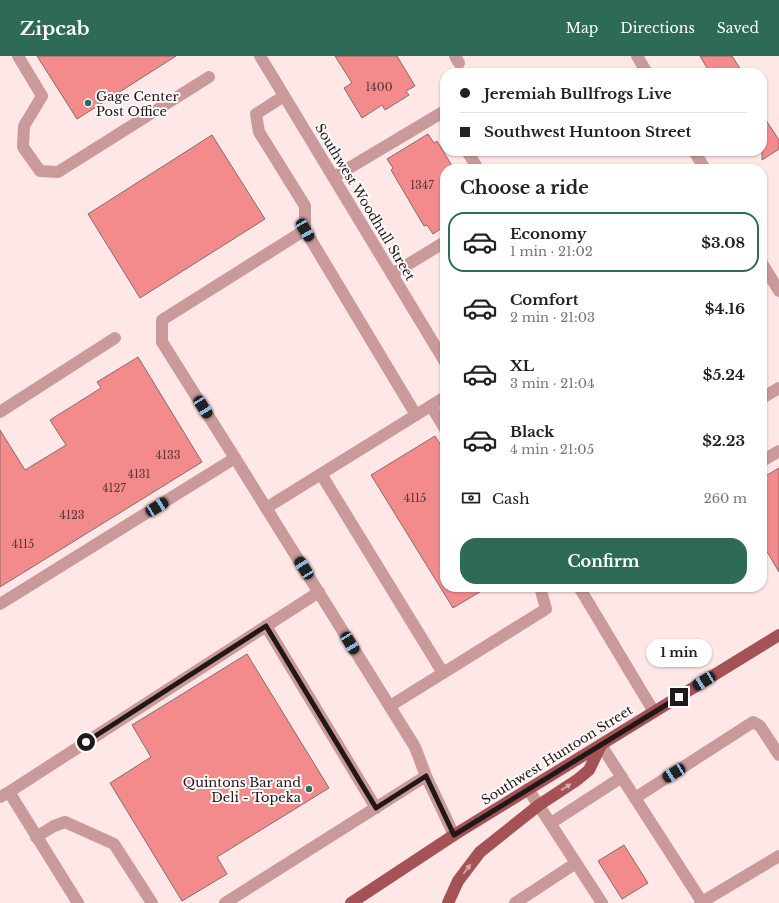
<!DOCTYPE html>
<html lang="en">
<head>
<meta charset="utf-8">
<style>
	:root { --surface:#fff; --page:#f2f2f2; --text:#222; --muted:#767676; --line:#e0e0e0; --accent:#2d6b57 }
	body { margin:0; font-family:"Libre Baskerville",serif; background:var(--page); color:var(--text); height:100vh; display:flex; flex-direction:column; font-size:15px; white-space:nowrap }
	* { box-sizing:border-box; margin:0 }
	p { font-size:13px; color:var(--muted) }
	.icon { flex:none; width:22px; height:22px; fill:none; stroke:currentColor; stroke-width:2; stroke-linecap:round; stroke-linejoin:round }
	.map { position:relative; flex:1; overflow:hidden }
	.drawer { position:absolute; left:440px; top:108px; width:327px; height:428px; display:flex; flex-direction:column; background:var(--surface); border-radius:16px; box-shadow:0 1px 3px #0004 }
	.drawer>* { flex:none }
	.guide { position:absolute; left:440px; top:12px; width:327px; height:88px; border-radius:16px; box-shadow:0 1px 3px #0004; display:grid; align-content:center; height:88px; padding:0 20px; background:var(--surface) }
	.end { position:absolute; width:18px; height:18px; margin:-9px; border:5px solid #211818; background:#fff; box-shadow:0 0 0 2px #fff }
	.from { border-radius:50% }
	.bubble { position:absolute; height:28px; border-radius:14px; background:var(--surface); box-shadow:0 1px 3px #0004; font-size:13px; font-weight:700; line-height:28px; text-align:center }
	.car { position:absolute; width:12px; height:24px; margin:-12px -6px; border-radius:5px; box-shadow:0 0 3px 1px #0007; background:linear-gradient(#222 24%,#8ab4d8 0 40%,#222 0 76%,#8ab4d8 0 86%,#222 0) }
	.guide b { display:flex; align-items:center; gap:14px; height:38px; font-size:15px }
	.guide b+b { border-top:1px solid var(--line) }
	.guide i { width:10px; height:10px; background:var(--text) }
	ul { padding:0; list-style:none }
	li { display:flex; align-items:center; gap:12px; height:60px; margin:0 8px 6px; padding:0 12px; border:2px solid transparent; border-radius:16px }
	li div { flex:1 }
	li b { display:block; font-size:15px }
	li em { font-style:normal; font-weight:700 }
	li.selected { border-color:var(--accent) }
	li>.icon { width:36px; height:36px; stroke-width:1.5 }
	h2 { padding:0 20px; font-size:18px; line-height:48px }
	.pay { display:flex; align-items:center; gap:10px; height:44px; padding:0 20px; font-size:15px }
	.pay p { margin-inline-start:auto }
	.button { display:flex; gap:8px; margin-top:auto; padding:8px 20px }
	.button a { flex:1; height:46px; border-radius:16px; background:var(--accent); color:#fff; font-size:16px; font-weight:700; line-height:46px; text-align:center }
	header { display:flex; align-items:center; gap:24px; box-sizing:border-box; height:56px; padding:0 20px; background:var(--accent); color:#fff }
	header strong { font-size:19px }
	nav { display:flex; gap:22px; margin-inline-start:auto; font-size:14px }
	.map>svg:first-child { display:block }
	.building { fill:#f38b8c; stroke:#856d6c }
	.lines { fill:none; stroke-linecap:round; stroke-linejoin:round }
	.minor { stroke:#ca9a9a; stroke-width:12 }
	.major { stroke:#a45255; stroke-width:12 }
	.oneway { fill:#d6aeaf }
	.route { stroke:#211818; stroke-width:5 }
	.poi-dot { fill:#2d6b57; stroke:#fff9f9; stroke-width:1.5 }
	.labels { text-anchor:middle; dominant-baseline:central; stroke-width:4; stroke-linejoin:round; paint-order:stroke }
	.number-label { font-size:11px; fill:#563535 }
	.poi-label { font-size:13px; fill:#211818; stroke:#fff9f9; text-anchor:start }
	.street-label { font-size:13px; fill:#211818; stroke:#fff9f9 }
</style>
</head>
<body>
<header>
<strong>Zipcab</strong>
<nav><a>Map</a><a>Directions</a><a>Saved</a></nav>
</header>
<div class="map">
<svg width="779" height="847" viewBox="0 0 779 847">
	<rect width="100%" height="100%" fill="#fee7e6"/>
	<!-- building -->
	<g class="building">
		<polygon points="37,0 176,0 77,63"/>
		<polygon points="335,0 397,0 415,30 406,35 409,39 385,54 382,49 362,62 344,32 352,27"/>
		<polygon points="700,0 732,0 743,17 710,17"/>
		<polygon points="762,58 779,84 779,93 762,104"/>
		<polygon points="428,78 434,87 437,85 454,113 445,113 445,170 433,178 427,169 424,170 391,114 393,112 387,103"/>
		<polygon points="212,79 265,163 140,242 88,158"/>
		<polygon points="138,301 202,406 0,531 0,374 25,414 66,389 50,364 101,332 97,326"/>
		<polygon points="435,380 445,396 445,531 488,531 453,552 371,419"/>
		<polygon points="779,412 779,516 762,487 762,422"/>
		<polygon points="247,598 329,732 217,801 227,818 182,845 110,727 151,701 132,669"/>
		<polygon points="624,789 648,827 622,843 598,805"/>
	</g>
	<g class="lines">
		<!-- minor -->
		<g class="minor">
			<polyline points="18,0 42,40 24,70 23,91 40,115 58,116 209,21"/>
			<polyline points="260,0 445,306"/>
			<polyline points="455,0 459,7"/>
			<polyline points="637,0 647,17"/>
			<polyline points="467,95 478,113"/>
			<polyline points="694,95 705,113"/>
			<polyline points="334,121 443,56 445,60"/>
			<polyline points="305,174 416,359"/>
			<polyline points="762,207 779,235"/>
			<polyline points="392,218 445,186"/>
			<polyline points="762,342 779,332"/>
			<polyline points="431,350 445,373"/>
			<polyline points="0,356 115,282"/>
			<polyline points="235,402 162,286 162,264 305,174 305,150 259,76 256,58 284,40"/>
			<polyline points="762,405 779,395"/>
			<polyline points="321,418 443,617"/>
			<polyline points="266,452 445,341"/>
			<polyline points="579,531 654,656"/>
			<polyline points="0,548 235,402 415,691 426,720 454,779"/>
			<polyline points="266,570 376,752"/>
			<polyline points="390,650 546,553 540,531"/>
			<polyline points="601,689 635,742 753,666 760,670 779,699"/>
			<polyline points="528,733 602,847"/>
			<polyline points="9,736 319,536"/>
			<polyline points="0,741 9,736 78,847"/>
			<polyline points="635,742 702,846 700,847"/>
			<polyline points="551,767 622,721"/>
			<polyline points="36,781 54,770 65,766 114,788 152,847"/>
			<polyline points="702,846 779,800"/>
			<polyline points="225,847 426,720"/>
			<polyline points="515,847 576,807"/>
		</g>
		<!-- major -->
		<g class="major">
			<polyline points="351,847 454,779 779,579"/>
			<polyline points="448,847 458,825 480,796 539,749 577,724 589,714 601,689"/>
		</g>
	</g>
	<!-- one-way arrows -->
	<defs><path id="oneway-solid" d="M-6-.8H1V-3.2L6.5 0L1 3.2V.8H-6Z"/></defs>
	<g class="oneway">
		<use href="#oneway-solid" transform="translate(566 731) rotate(-33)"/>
		<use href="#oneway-solid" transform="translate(467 813) rotate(-53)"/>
	</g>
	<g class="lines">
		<!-- route -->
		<polyline class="route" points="86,686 266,570 376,752 426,720 454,779 679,641"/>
	</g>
	<!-- markers -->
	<g class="poi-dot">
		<circle cx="88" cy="47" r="4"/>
		<circle cx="309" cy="733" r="4"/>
	</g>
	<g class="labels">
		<!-- number labels -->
		<g class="number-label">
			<text x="379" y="31">1400</text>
			<text x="422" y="129">1347</text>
			<text x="168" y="399">4133</text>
			<text x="139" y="418">4131</text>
			<text x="114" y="432">4127</text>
			<text x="415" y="442">4115</text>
			<text x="72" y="459">4123</text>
			<text x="23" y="488">4115</text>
		</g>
		<!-- poi labels -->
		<g class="poi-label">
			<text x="96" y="40">Gage Center<tspan x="96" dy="15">Post Office</tspan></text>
			<text x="301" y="726" text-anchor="end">Quintons Bar and<tspan x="301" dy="15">Deli - Topeka</tspan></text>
		</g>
		<!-- street labels -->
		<g class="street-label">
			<text transform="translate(365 146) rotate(59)">Southwest Woodhull Street</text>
			<text transform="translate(557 699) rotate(-32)">Southwest Huntoon Street</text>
		</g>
	</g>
</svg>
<i class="end from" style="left:86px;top:686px"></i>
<i class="end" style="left:679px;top:641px"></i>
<div class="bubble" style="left:646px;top:583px;width:66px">1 min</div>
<i class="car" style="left:305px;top:174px;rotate:150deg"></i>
<i class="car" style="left:203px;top:351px;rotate:148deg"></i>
<i class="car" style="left:157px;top:451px;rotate:58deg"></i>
<i class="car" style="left:304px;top:512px;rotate:328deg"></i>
<i class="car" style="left:350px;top:587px;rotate:149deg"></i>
<i class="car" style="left:704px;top:625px;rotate:238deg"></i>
<i class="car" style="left:674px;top:717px;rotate:238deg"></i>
<div class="guide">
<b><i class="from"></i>Jeremiah Bullfrogs Live</b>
<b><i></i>Southwest Huntoon Street</b>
</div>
<section class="drawer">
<h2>Choose a ride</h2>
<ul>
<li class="selected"><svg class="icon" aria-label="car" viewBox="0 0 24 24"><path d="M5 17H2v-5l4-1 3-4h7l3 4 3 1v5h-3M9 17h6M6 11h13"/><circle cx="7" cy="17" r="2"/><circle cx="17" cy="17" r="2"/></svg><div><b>Economy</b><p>1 min · 21:02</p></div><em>$3.08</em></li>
<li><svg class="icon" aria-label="car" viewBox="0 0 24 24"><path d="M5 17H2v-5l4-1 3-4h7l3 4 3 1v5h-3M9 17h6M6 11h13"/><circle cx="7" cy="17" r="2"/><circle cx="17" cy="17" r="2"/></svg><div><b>Comfort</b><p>2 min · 21:03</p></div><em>$4.16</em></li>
<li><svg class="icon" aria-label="car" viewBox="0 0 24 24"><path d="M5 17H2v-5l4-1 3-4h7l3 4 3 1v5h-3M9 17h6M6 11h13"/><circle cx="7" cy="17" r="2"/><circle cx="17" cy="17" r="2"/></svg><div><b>XL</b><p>3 min · 21:04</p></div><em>$5.24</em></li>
<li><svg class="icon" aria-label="car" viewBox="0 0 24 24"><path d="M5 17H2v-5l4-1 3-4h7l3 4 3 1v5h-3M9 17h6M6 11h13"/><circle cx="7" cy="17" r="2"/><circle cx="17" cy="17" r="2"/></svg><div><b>Black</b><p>4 min · 21:05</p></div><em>$2.23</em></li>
</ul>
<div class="pay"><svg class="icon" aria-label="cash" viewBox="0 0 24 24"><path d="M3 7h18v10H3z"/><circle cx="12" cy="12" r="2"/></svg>Cash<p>260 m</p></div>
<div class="button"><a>Confirm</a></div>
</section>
</div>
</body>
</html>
